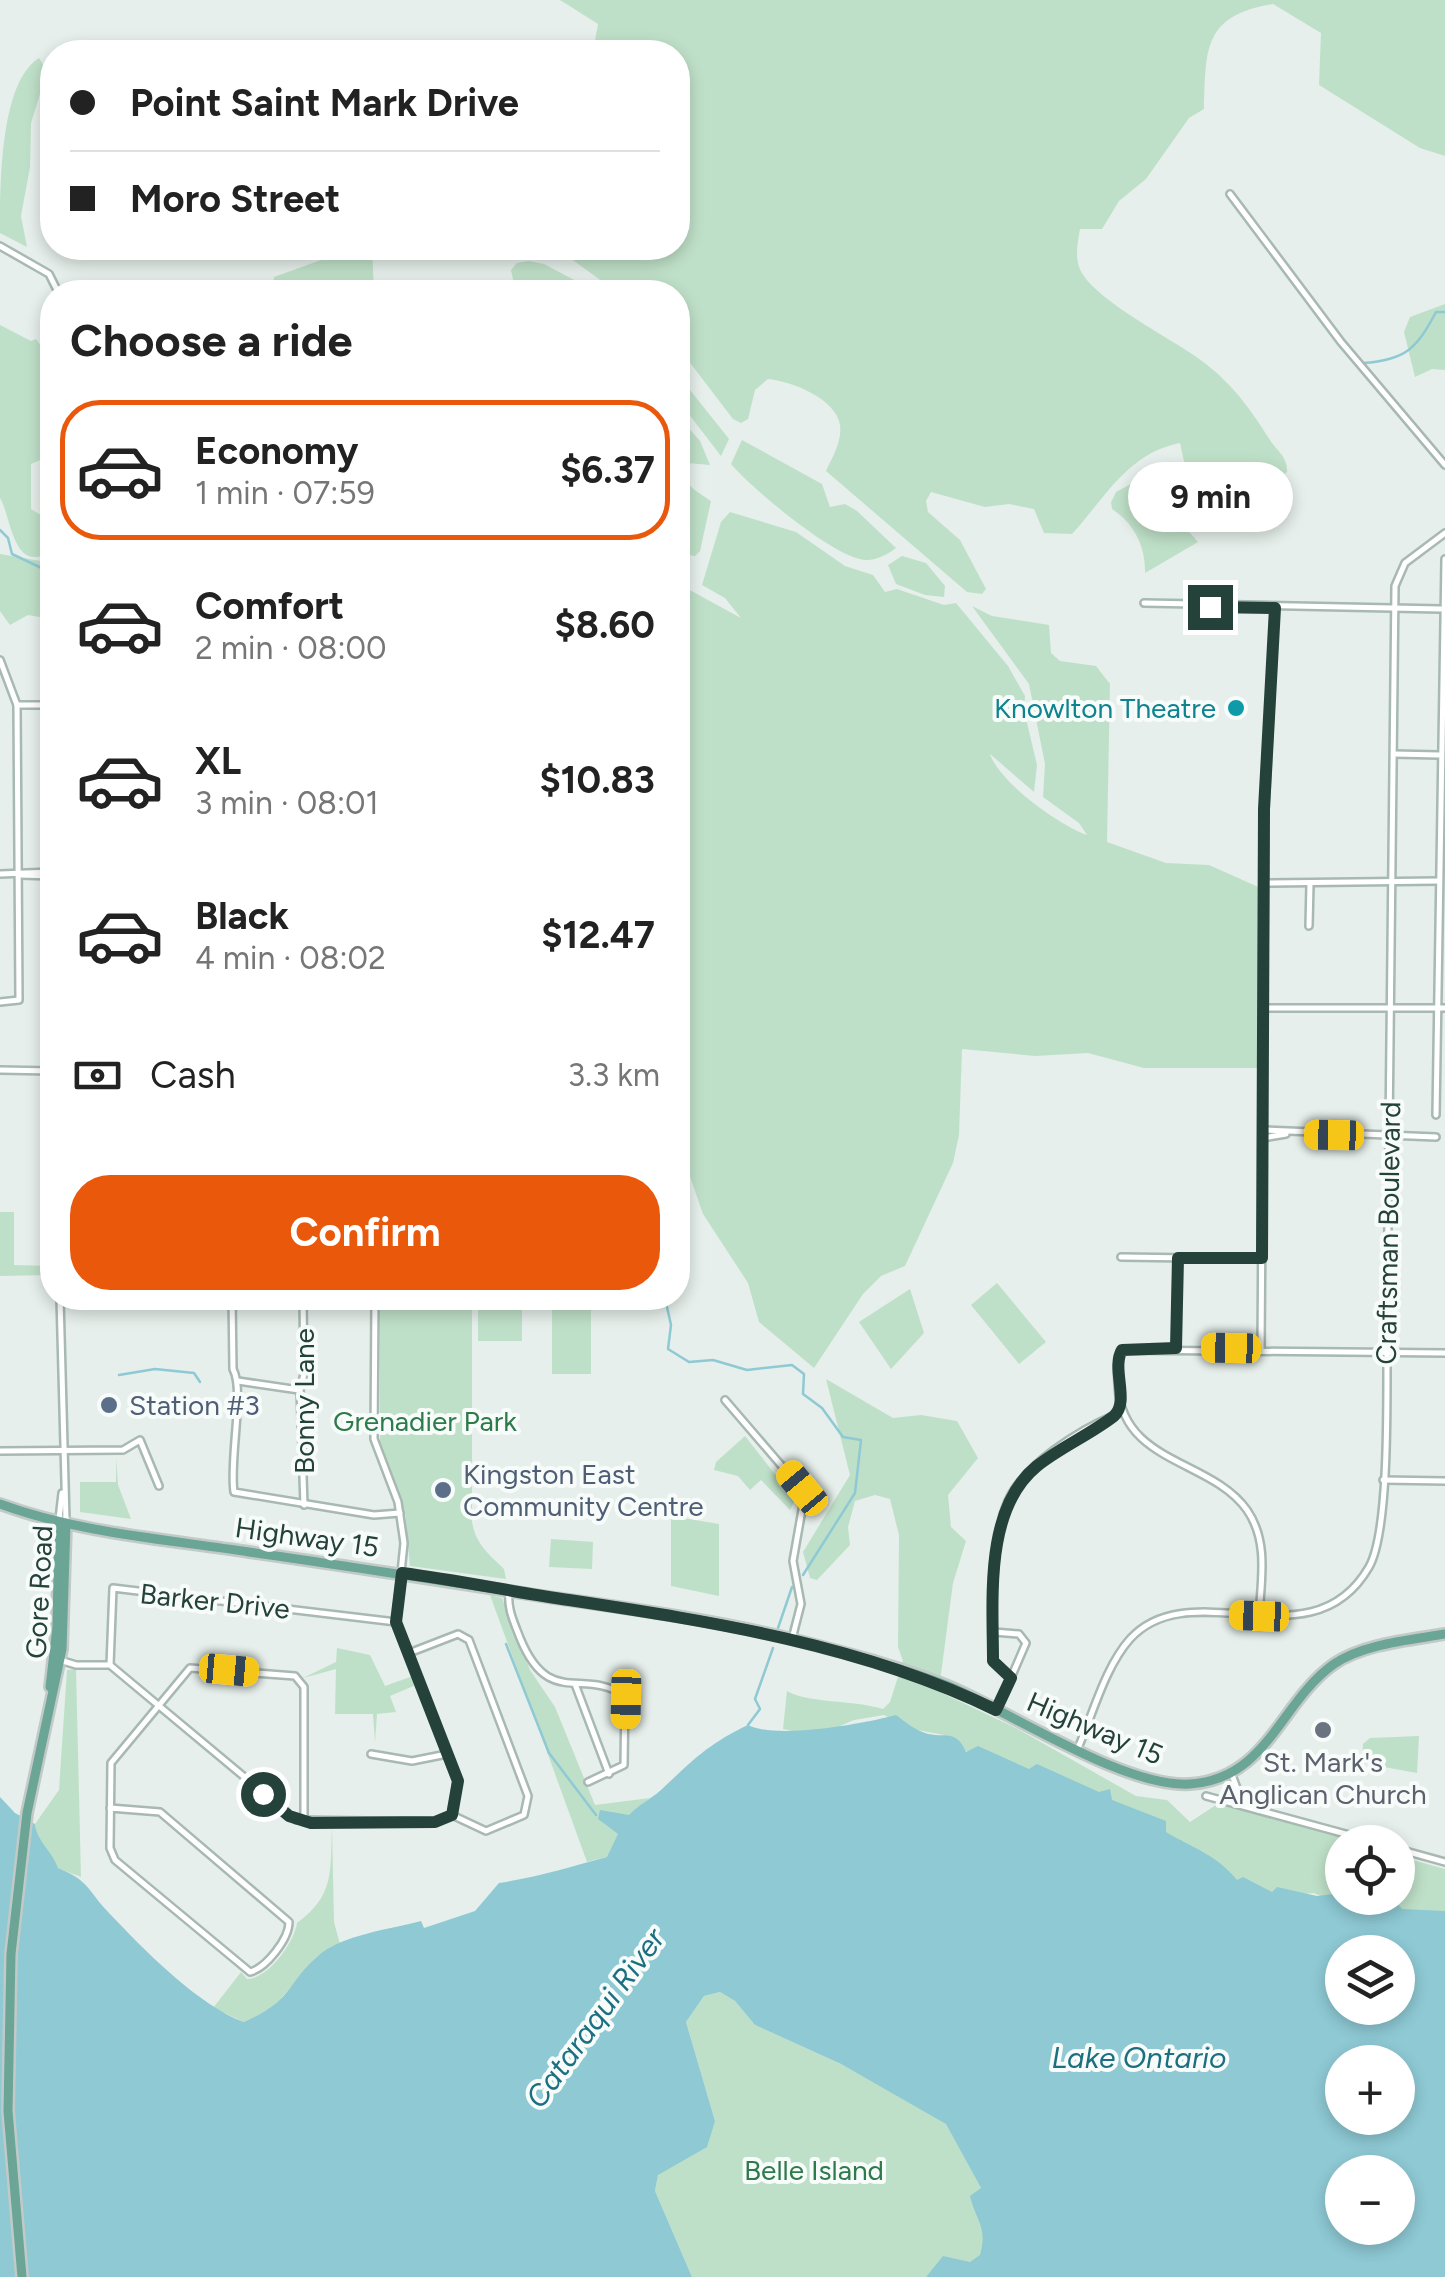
<!DOCTYPE html>
<html lang="en">
<head>
<meta charset="utf-8">
<style>
	:root { --surface:#fff; --page:#f6f6f6; --text:#222; --muted:#767676; --line:#e0e0e0; --accent:#ea580c }
	body { margin:0; font-family:Figtree,sans-serif; background:var(--page); color:var(--text); height:100vh; display:flex; flex-direction:column; font-size:38px; white-space:nowrap }
	* { box-sizing:border-box; margin:0 }
	p { font-size:32px; color:var(--muted) }
	.icon { flex:none; width:55px; height:55px; fill:none; stroke:currentColor; stroke-width:2; stroke-linecap:round; stroke-linejoin:round }
	.map { position:relative; flex:1; overflow:hidden }
	.sheet { position:absolute; left:40px; top:280px; width:650px; height:1030px; display:flex; flex-direction:column; background:var(--surface); border-radius:40px; box-shadow:0 5px 15px #0003 }
	.sheet>* { flex:none }
	.top-card { position:absolute; left:40px; top:40px; width:650px; height:220px; border-radius:40px; box-shadow:0 5px 15px #0003; display:grid; align-content:center; height:220px; padding:0 30px; background:var(--surface) }
	.buttons { position:absolute; left:1325px; top:1825px; display:grid; gap:20px }
	.buttons a { display:grid; place-items:center; width:90px; height:90px; border-radius:50%; background:var(--surface); box-shadow:0 5px 15px #0003; font-size:50px }
	.end { position:absolute; width:45px; height:45px; margin:-22px; border:12px solid #24423a; background:#fff; box-shadow:0 0 0 5px #fff }
	.from { border-radius:50% }
	.bubble { position:absolute; height:70px; border-radius:35px; background:var(--surface); box-shadow:0 5px 15px #0003; font-size:32px; font-weight:700; line-height:70px; text-align:center }
	.car { position:absolute; width:30px; height:60px; margin:-30px -15px; border-radius:12px; box-shadow:0 0 8px 2px #0007; background:linear-gradient(#f5c518 24%,#345 0 40%,#f5c518 0 76%,#345 0 86%,#f5c518 0) }
	.top-card b { display:flex; align-items:center; gap:35px; height:95px; font-size:38px }
	.top-card b+b { border-top:2px solid var(--line) }
	.top-card i { width:25px; height:25px; background:var(--text) }
	ul { padding:0; list-style:none }
	li { display:flex; align-items:center; gap:30px; height:140px; margin:0 20px 15px; padding:0 10px; border:5px solid transparent; border-radius:40px }
	li div { flex:1 }
	li b { display:block; font-size:38px }
	li em { font-style:normal; font-weight:700 }
	li.active { border-color:var(--accent) }
	li>.icon { width:90px; height:90px; stroke-width:1.5 }
	h2 { padding:0 30px; font-size:45px; line-height:120px }
	.pay { display:flex; align-items:center; gap:25px; height:110px; padding:0 30px; font-size:38px }
	.pay p { margin-inline-start:auto }
	.cta { display:flex; gap:20px; margin-top:auto; padding:20px 30px }
	.cta a { flex:1; height:115px; border-radius:40px; background:var(--accent); color:#fff; font-size:40px; font-weight:700; line-height:115px; text-align:center }
	.map>svg:first-child { display:block }
	.green { fill:#bfe0c8 }
	.water { fill:#8ec9d4; fill-rule:evenodd }
	.lines { fill:none; stroke-linecap:round; stroke-linejoin:round }
	.stream { stroke:#8ec9d4; stroke-width:2.5 }
	.minor-casing { stroke:#a8b8b2; stroke-width:10 }
	.major-casing { stroke:#c2cac8; stroke-width:14 }
	.minor { stroke:#fff; stroke-width:5 }
	.major { stroke:#6aa596; stroke-width:9 }
	.route { stroke:#24423a; stroke-width:12 }
	.culture-dot { fill:#0f9aa8; stroke:#f7fbf9; stroke-width:4 }
	.service-dot { fill:#5c6f8a; stroke:#f7fbf9; stroke-width:4 }
	.worship-dot { fill:#6b7280; stroke:#f7fbf9; stroke-width:4 }
	.labels { text-anchor:middle; dominant-baseline:central; stroke-width:8; stroke-linejoin:round; paint-order:stroke }
	.culture-label { font-size:28px; fill:#0d838f; stroke:#f7fbf9; text-anchor:end }
	.street-label { font-size:28px; fill:#24423a; stroke:#f7fbf9 }
	.service-label { font-size:28px; fill:#4e5e75; stroke:#f7fbf9; text-anchor:start }
	.park-label { font-size:28px; fill:#2d7a4b; stroke:#f7fbf9 }
	.worship-label { font-size:28px; fill:#5b616d; stroke:#f7fbf9 }
	.water-label { font-size:30px; font-style:italic; fill:#1c6f80; stroke:#f7fbf9 }
</style>
</head>
<body>
<div class="map">
<svg width="1445" height="2277" viewBox="0 0 1445 2277">
	<rect width="100%" height="100%" fill="#e6efeb"/>
	<!-- green -->
	<g class="green">
		<path d="M 560,0 L 1445,0 L 1445,156 L 1420,148 L 1319,85 L 1321,33 L 1273,4 C 1203,15 1206,49 1204,109 L 1189,118 L 1146,179 L 1119,201 L 1102,229 L 1080,229 C 1078,241 1075,254 1079,267 C 1091,300 1178,341 1206,364 C 1234,386 1251,410 1270,440 C 1277,451 1288,457 1287,472 L 1273,481 L 1249,474 C 1241,492 1234,507 1213,511 L 1192,498 L 1180,443 C 1128,453 1105,498 1072,534 L 1044,533 L 1034,509 L 1009,504 L 985,507 L 931,492 L 926,501 L 928,512 L 960,540 L 986,589 L 982,594 L 967,592 L 826,471 C 833,456 842,442 840,425 C 836,398 790,381 768,379 L 755,390 L 748,419 L 741,423 L 733,419 L 678,347 L 678,292 L 617,292 L 556,248 L 678,248 L 678,52 L 593,52 L 598,24 Z"/>
		<path d="M 39,58 L 47,71 L 31,123 L 30,167 L 21,216 L 27,247 L 0,233 C 0,184 0,82 39,58 Z"/>
		<polygon points="326,248 372,248 374,292 272,292 274,277 324,259"/>
		<polygon points="529,261 544,264 597,292 527,292 514,284 511,270 517,263"/>
		<polygon points="1445,304 1445,370 1432,369 1415,377 1404,332 1410,317"/>
		<path d="M 0,325 L 31,341 L 36,339 L 47,355 L 44,387 L 52,392 L 52,455 L 31,464 L 31,509 L 52,522 L 52,550 C 13,578 11,515 0,498 Z"/>
		<polygon points="678,375 729,439 721,456 678,400"/>
		<path d="M 678,416 L 700,441 L 710,465 L 687,463 C 681,486 696,490 711,501 L 700,551 L 695,556 L 678,553 Z"/>
		<path d="M 742,440 L 822,484 L 830,507 L 845,504 L 857,511 L 896,548 C 888,554 877,560 867,560 C 838,561 752,489 731,464 Z"/>
		<path d="M 1153,472 L 1177,518 L 1198,542 L 1145,573 C 1146,547 1134,523 1112,509 L 1111,502 L 1116,492 Z"/>
		<path d="M 730,512 L 796,532 L 845,566 L 873,575 L 885,592 L 897,589 L 944,605 L 956,603 L 1008,666 L 1025,696 L 1024,710 L 1037,765 L 1034,792 L 990,754 C 1000,783 1059,825 1087,835 L 1079,823 L 1043,797 L 1045,764 L 1029,684 L 972,606 L 992,616 L 1049,625 L 1051,653 L 1060,661 L 1096,666 L 1110,684 L 1107,842 L 1166,863 L 1209,865 L 1265,890 L 1261,1068 L 1144,1068 L 1088,1053 L 1035,1056 L 962,1049 L 959,1135 L 953,1163 L 905,1266 L 881,1276 L 863,1294 L 814,1368 L 759,1322 L 748,1283 L 703,1214 L 678,1142 L 678,563 L 688,569 L 686,588 L 741,618 L 725,598 L 702,585 L 721,522 Z"/>
		<polygon points="0,554 52,563 52,619 28,615 10,625 0,611"/>
		<polygon points="902,556 926,563 945,586 944,597 925,595 896,584 888,565"/>
		<polygon points="0,1212 14,1212 14,1265 52,1266 52,1275 0,1276"/>
		<polygon points="997,1283 1046,1342 1019,1364 971,1305"/>
		<polygon points="910,1289 924,1333 891,1369 859,1322"/>
		<path d="M 380,1298 L 472,1298 L 472,1522 C 476,1545 489,1554 504,1569 L 506,1579 L 410,1566 L 405,1512 L 380,1449 Z"/>
		<rect x="478" y="1298" width="44" height="43"/>
		<rect x="552" y="1302" width="39" height="72"/>
		<path d="M 826,1379 L 893,1418 L 921,1415 L 957,1421 L 978,1458 L 948,1495 L 951,1527 L 966,1541 L 953,1583 L 939,1689 L 942,1693 L 1016,1728 L 1136,1796 L 1167,1800 L 1190,1822 L 1219,1803 L 1359,1842 L 1342,1842 L 1342,1898 L 1398,1898 L 1398,1856 L 1445,1869 L 1445,1929 L 1421,1912 L 1394,1914 L 1375,1905 L 1348,1909 L 1314,1893 L 1262,1898 L 983,1756 L 959,1749 L 944,1735 L 912,1729 L 884,1715 L 854,1720 L 817,1736 L 783,1729 L 787,1691 C 805,1703 855,1700 883,1709 L 890,1702 L 903,1661 L 898,1647 L 899,1535 L 890,1499 L 875,1495 L 855,1501 L 848,1527 L 850,1545 L 817,1580 L 810,1578 L 803,1552 L 850,1475 Z"/>
		<polygon points="745,1436 795,1500 790,1510 761,1480 750,1490 738,1476 714,1470 716,1462"/>
		<polygon points="116,1458 118,1485 131,1519 80,1512 80,1482 116,1482"/>
		<polygon points="671,1516 719,1524 719,1596 671,1586"/>
		<polygon points="551,1539 593,1542 592,1569 549,1567"/>
		<polygon points="490,1595 502,1598 530,1670 555,1707 595,1805 650,1798 629,1815 625,1844 607,1857 587,1862"/>
		<polygon points="337,1648 370,1655 385,1686 413,1676 416,1685 390,1696 396,1712 377,1714 375,1742 373,1714 335,1714 336,1669 303,1678 336,1662"/>
		<path d="M 76,1669 L 81,1877 L 57,1868 C 52,1851 37,1841 35,1824 L 59,1790 L 67,1670 Z"/>
		<polygon points="1419,1736 1417,1773 1362,1763 1363,1744 1370,1738"/>
		<path d="M 332,1827 L 334,1922 L 340,1944 L 318,1956 L 268,2013 L 244,2022 L 213,2008 L 241,1972 L 247,1979 C 268,1979 294,1943 297,1923 C 335,1895 330,1872 332,1827 Z"/>
		<polygon points="720,1992 735,2001 755,2025 841,2064 946,2123 981,2188 984,2227 993,2254 926,2277 692,2277 655,2191 658,2175 715,2121 686,2022 704,1996"/>
	</g>
	<!-- water -->
	<path class="water" d="M 896,1715 C 904,1721 915,1730 925,1733 C 944,1739 956,1728 966,1752 L 978,1746 L 1029,1769 L 1037,1764 L 1099,1792 L 1110,1789 L 1112,1800 L 1166,1821 L 1166,1832 C 1193,1848 1217,1855 1237,1880 L 1243,1877 L 1272,1892 L 1277,1887 L 1317,1896 L 1334,1894 L 1338,1902 L 1373,1905 L 1395,1901 L 1402,1909 L 1445,1911 L 1445,2277 L 926,2277 L 943,2256 L 970,2262 L 980,2255 C 988,2227 976,2221 970,2196 L 981,2188 L 946,2124 L 841,2064 L 755,2025 L 735,2001 L 720,1992 L 704,1996 L 686,2022 L 715,2121 L 707,2147 L 658,2175 L 655,2191 L 692,2277 L 0,2277 L 0,1797 L 15,1813 L 35,1824 C 37,1841 52,1851 58,1868 C 90,1881 87,1890 109,1913 C 142,1948 200,2007 244,2022 C 294,2000 284,1986 318,1956 C 341,1935 391,1929 421,1921 L 424,1928 L 475,1911 L 499,1883 C 538,1877 570,1867 607,1857 L 618,1834 L 598,1819 L 600,1810 L 629,1815 C 638,1805 651,1799 661,1790 C 693,1760 708,1744 748,1725 C 776,1740 867,1723 896,1715 ZM 1342,1952 L 1398,1952 L 1398,2008 L 1342,2008 ZM 1342,2062 L 1398,2062 L 1398,2118 L 1342,2118 ZM 1342,2172 L 1398,2172 L 1398,2228 L 1342,2228 Z"/>
	<g class="lines">
		<!-- stream -->
		<g class="stream">
			<path d="M 1363,363 C 1406,360 1417,348 1436,312 L 1445,312"/>
			<polyline points="0,530 8,538 12,554 52,573"/>
			<polyline points="665,1298 671,1325 668,1349 689,1362 713,1360 747,1370 792,1365 804,1374 803,1394 822,1408 843,1437 861,1440 855,1493 803,1575"/>
			<polyline points="119,1375 155,1369 194,1373 200,1382"/>
			<polyline points="778,1628 792,1587"/>
			<polyline points="506,1644 549,1753 596,1815"/>
			<polyline points="748,1725 760,1709 755,1699 773,1648"/>
		</g>
		<defs>
			<g id="minor">
				<polyline points="1230,194 1341,342 1445,465"/>
				<polyline points="0,246 49,274 58,292"/>
				<polyline points="1144,603 1441,609"/>
				<polyline points="0,660 17,705 19,1000 0,1002"/>
				<polyline points="17,705 52,705"/>
				<polyline points="1394,754 1439,755"/>
				<polyline points="0,874 52,872"/>
				<polyline points="20,875 52,876"/>
				<polyline points="1263,883 1438,881"/>
				<polyline points="1309,926 1310,884"/>
				<polyline points="1264,1008 1445,1008"/>
				<polyline points="0,1070 52,1071"/>
				<polyline points="1436,1115 1445,559"/>
				<polyline points="1264,1130 1436,1137"/>
				<polyline points="1263,1138 1286,1134"/>
				<polyline points="1121,1257 1262,1259"/>
				<polyline points="60,1298 66,1520"/>
				<path d="M 232,1298 L 233,1369 C 245,1391 229,1459 234,1492 L 374,1515 L 400,1513"/>
				<polyline points="303,1298 304,1374 300,1390 304,1505"/>
				<polyline points="1176,1348 1178,1257"/>
				<polyline points="1261,1349 1265,809 1275,608"/>
				<polyline points="238,1381 299,1390"/>
				<polyline points="725,1400 805,1493 793,1561 801,1604 792,1639"/>
				<polyline points="0,1451 123,1450 140,1440 159,1486"/>
				<polyline points="1383,1480 1445,1481"/>
				<polyline points="59,1519 62,1493"/>
				<path d="M 509,1591 C 507,1609 514,1622 520,1638 C 549,1709 583,1667 625,1696 L 624,1765 L 588,1782"/>
				<path d="M 1259,1616 C 1261,1580 1269,1542 1247,1510 C 1211,1459 1123,1464 1118,1387 C 1118,1374 1115,1361 1122,1350 L 1445,1353"/>
				<polyline points="994,1632 1019,1634 1026,1643 997,1710"/>
				<polyline points="409,1653 458,1634 469,1640 528,1796 524,1815 486,1831 452,1815"/>
				<polyline points="60,1660 76,1665 110,1665 296,1820 435,1822 452,1815 457,1781 396,1622 404,1543 398,1502 374,1439 375,1298"/>
				<polyline points="110,1665 113,1588 396,1622"/>
				<path d="M 1011,1678 L 993,1661 C 993,1616 990,1542 1008,1501 C 1024,1465 1079,1430 1115,1415 L 1120,1406"/>
				<polyline points="575,1684 609,1774"/>
				<path d="M 1078,1748 C 1093,1714 1105,1667 1130,1639 C 1192,1571 1312,1666 1369,1567 C 1392,1527 1386,1366 1387,1312 C 1390,1070 1392,828 1395,586 L 1405,563 L 1445,533"/>
				<polyline points="371,1754 412,1761 447,1754"/>
				<polyline points="1231,1772 1242,1802"/>
				<polyline points="1206,1796 1375,1842"/>
				<path d="M 110,1808 L 160,1812 L 289,1922 C 289,1939 266,1968 250,1972 L 115,1860 L 110,1848 L 111,1763 L 190,1668 L 295,1676 L 304,1687 L 304,1822"/>
				<polyline points="1398,1849 1445,1862"/>
			</g>
			<g id="major">
				<path d="M 0,1504 C 79,1533 164,1539 249,1552 C 349,1566 448,1582 548,1597 C 632,1609 717,1620 799,1641 C 849,1654 901,1667 948,1686 C 1011,1712 1124,1788 1190,1784 C 1268,1779 1280,1702 1334,1664 C 1363,1644 1410,1640 1445,1634"/>
				<polyline points="50,1687 57,1627 59,1523"/>
				<polyline points="22,2277 8,2111 11,1954 27,1813 62,1649 66,1523"/>
			</g>
		</defs>
		<!-- minor casing -->
		<use href="#minor" class="minor-casing"/>
		<!-- major casing -->
		<use href="#major" class="major-casing"/>
		<!-- minor -->
		<use href="#minor" class="minor"/>
		<!-- major -->
		<use href="#major" class="major"/>
	</g>
	<g class="lines">
		<!-- route -->
		<path class="route" d="M 263,1794 L 289,1816 L 311,1823 L 435,1822 L 452,1815 L 458,1781 L 396,1622 L 402,1573 C 458,1580 513,1592 569,1600 C 715,1622 862,1645 996,1710 L 1011,1678 L 993,1661 C 993,1599 984,1509 1037,1466 C 1061,1447 1091,1434 1114,1416 C 1130,1402 1111,1368 1122,1350 L 1176,1348 L 1178,1258 L 1262,1258 L 1264,809 L 1275,608 L 1210,607"/>
	</g>
	<!-- markers -->
	<circle class="culture-dot" cx="1236" cy="708" r="10"/>
	<g class="service-dot">
		<circle cx="109" cy="1405" r="10"/>
		<circle cx="443" cy="1490" r="10"/>
	</g>
	<circle class="worship-dot" cx="1323" cy="1730" r="10"/>
	<g class="labels">
		<!-- culture labels -->
		<g class="culture-label">
			<text x="1216" y="708">Knowlton Theatre</text>
		</g>
		<!-- street labels -->
		<g class="street-label">
			<text transform="translate(1388 1233) rotate(-89)">Craftsman Boulevard</text>
			<text transform="translate(304 1401) rotate(-90)">Bonny Lane</text>
			<text transform="translate(307 1537) rotate(8)">Highway 15</text>
			<text transform="translate(39 1592) rotate(-87)">Gore Road</text>
			<text transform="translate(215 1601) rotate(6)">Barker Drive</text>
			<text transform="translate(1095 1728) rotate(23)">Highway 15</text>
		</g>
		<!-- service labels -->
		<g class="service-label">
			<text x="129" y="1405">Station #3</text>
			<text x="463" y="1474">Kingston East<tspan x="463" dy="32">Community Centre</tspan></text>
		</g>
		<!-- park labels -->
		<g class="park-label">
			<text x="425" y="1421">Grenadier Park</text>
			<text x="814" y="2170">Belle Island</text>
		</g>
		<!-- worship labels -->
		<g class="worship-label">
			<text x="1323" y="1762">St. Mark's<tspan x="1323" dy="32">Anglican Church</tspan></text>
		</g>
		<!-- water labels -->
		<g class="water-label">
			<text transform="translate(595 2018) rotate(-54)">Cataraqui River</text>
			<text x="1139" y="2057">Lake Ontario</text>
		</g>
	</g>
</svg>
<div class="buttons">
<a><svg class="icon" aria-label="locate" viewBox="0 0 24 24"><circle cx="12" cy="12" r="6"/><path d="M12 2v4M12 18v4M2 12h4M18 12h4"/></svg></a>
<a><svg class="icon" aria-label="layers" viewBox="0 0 24 24"><path d="M12 4l9 5-9 5-9-5zM3 14l9 5 9-5"/></svg></a>
<a>+</a>
<a>−</a>
</div>
<i class="end from" style="left:263px;top:1794px"></i>
<i class="end" style="left:1210px;top:607px"></i>
<div class="bubble" style="left:1128px;top:462px;width:165px">9 min</div>
<i class="car" style="left:1334px;top:1135px;rotate:271deg"></i>
<i class="car" style="left:1231px;top:1348px;rotate:271deg"></i>
<i class="car" style="left:802px;top:1488px;rotate:320deg"></i>
<i class="car" style="left:1259px;top:1616px;rotate:272deg"></i>
<i class="car" style="left:229px;top:1670px;rotate:95deg"></i>
<i class="car" style="left:626px;top:1699px;rotate:181deg"></i>
<div class="top-card">
<b><i class="from"></i>Point Saint Mark Drive</b>
<b><i></i>Moro Street</b>
</div>
<section class="sheet">
<h2>Choose a ride</h2>
<ul>
<li class="active"><svg class="icon" aria-label="car" viewBox="0 0 24 24"><path d="M5 17H2v-5l4-1 3-4h7l3 4 3 1v5h-3M9 17h6M6 11h13"/><circle cx="7" cy="17" r="2"/><circle cx="17" cy="17" r="2"/></svg><div><b>Economy</b><p>1 min · 07:59</p></div><em>$6.37</em></li>
<li><svg class="icon" aria-label="car" viewBox="0 0 24 24"><path d="M5 17H2v-5l4-1 3-4h7l3 4 3 1v5h-3M9 17h6M6 11h13"/><circle cx="7" cy="17" r="2"/><circle cx="17" cy="17" r="2"/></svg><div><b>Comfort</b><p>2 min · 08:00</p></div><em>$8.60</em></li>
<li><svg class="icon" aria-label="car" viewBox="0 0 24 24"><path d="M5 17H2v-5l4-1 3-4h7l3 4 3 1v5h-3M9 17h6M6 11h13"/><circle cx="7" cy="17" r="2"/><circle cx="17" cy="17" r="2"/></svg><div><b>XL</b><p>3 min · 08:01</p></div><em>$10.83</em></li>
<li><svg class="icon" aria-label="car" viewBox="0 0 24 24"><path d="M5 17H2v-5l4-1 3-4h7l3 4 3 1v5h-3M9 17h6M6 11h13"/><circle cx="7" cy="17" r="2"/><circle cx="17" cy="17" r="2"/></svg><div><b>Black</b><p>4 min · 08:02</p></div><em>$12.47</em></li>
</ul>
<div class="pay"><svg class="icon" aria-label="cash" viewBox="0 0 24 24"><path d="M3 7h18v10H3z"/><circle cx="12" cy="12" r="2"/></svg>Cash<p>3.3 km</p></div>
<div class="cta"><a>Confirm</a></div>
</section>
</div>
</body>
</html>
